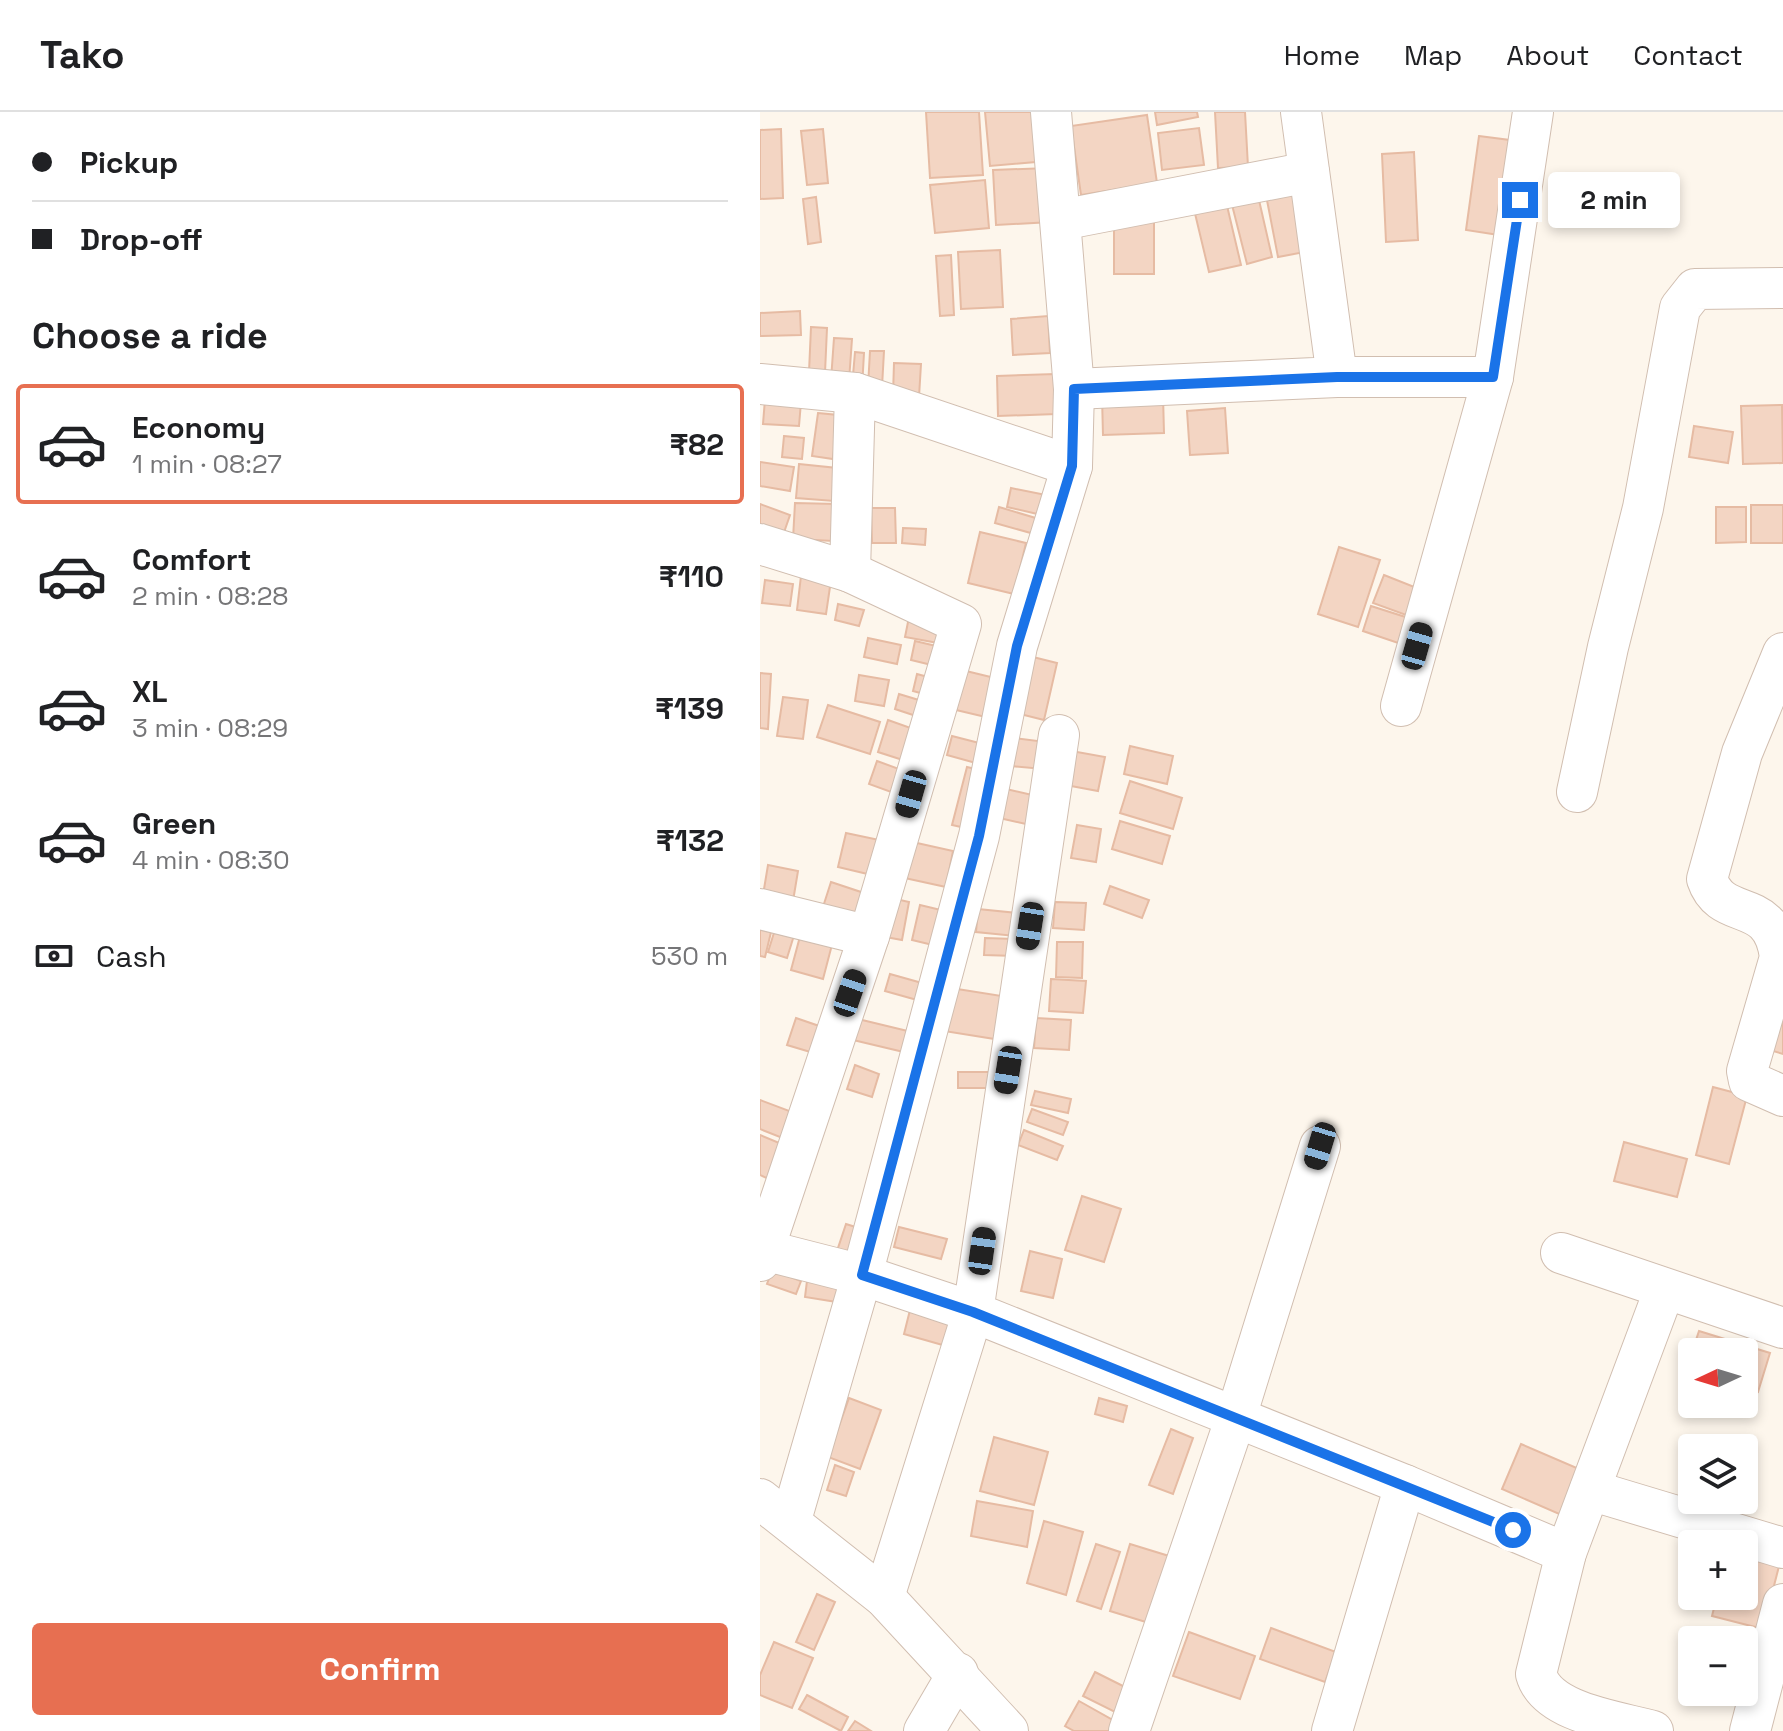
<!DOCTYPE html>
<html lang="en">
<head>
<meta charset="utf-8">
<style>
	:root { --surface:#fff; --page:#f2f2f2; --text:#202124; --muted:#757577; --line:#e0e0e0; --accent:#e76f51 }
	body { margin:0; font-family:"Space Grotesk",sans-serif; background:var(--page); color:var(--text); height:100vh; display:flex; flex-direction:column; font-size:30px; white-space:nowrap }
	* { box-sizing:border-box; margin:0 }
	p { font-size:26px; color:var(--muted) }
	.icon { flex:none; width:44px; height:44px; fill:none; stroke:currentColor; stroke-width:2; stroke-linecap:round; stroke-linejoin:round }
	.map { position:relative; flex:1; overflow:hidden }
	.details { display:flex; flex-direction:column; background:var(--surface); width:760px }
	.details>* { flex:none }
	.banner { display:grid; align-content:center; height:176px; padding:0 32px; background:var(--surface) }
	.needle { width:52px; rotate:266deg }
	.buttons { position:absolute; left:918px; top:1226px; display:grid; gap:16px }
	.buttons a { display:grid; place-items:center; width:80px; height:80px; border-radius:8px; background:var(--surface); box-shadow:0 4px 12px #0003; font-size:40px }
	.end { position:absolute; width:36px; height:36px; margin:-18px; border:10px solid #1a73e8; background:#fff; box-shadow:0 0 0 4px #fff }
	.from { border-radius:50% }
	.bubble { position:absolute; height:56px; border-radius:8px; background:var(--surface); box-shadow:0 4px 12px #0003; font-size:26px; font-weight:700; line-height:56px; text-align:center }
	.car { position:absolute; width:24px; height:48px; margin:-24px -12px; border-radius:10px; box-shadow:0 0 6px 2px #0007; background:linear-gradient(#222 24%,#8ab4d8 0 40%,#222 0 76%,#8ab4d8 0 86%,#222 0) }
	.banner b { display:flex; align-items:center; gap:28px; height:76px; font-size:30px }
	.banner b+b { border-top:2px solid var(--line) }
	.banner i { width:20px; height:20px; background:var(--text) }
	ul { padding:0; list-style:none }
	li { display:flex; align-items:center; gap:24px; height:120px; margin:0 16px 12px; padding:0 16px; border:4px solid transparent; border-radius:8px }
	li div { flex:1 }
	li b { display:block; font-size:30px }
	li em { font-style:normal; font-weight:700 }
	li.active { border-color:var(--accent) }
	li>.icon { width:72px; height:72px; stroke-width:1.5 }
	h2 { padding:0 32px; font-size:36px; line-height:96px }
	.pay { display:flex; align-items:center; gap:20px; height:88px; padding:0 32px; font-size:30px }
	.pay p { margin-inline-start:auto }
	.cta { display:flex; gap:16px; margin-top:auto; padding:16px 32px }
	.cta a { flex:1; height:92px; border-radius:8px; background:var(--accent); color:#fff; font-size:32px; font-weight:700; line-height:92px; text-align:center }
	header { display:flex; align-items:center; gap:48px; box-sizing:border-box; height:112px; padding:0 40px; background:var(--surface); border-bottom:2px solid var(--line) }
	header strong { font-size:38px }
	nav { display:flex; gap:44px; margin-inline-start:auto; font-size:28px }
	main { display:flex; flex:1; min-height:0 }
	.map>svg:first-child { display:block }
	.building { fill:#f3d5c3; stroke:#e6bba3; stroke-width:2 }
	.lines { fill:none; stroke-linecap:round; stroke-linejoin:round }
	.minor-casing { stroke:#d1beb0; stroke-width:42 }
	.minor { stroke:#fff; stroke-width:40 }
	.route { stroke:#1a73e8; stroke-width:10 }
</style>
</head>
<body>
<header>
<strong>Tako</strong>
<nav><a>Home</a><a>Map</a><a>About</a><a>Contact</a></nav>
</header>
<main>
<section class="details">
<div class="banner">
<b><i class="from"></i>Pickup</b>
<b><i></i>Drop-off</b>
</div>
<h2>Choose a ride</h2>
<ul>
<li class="active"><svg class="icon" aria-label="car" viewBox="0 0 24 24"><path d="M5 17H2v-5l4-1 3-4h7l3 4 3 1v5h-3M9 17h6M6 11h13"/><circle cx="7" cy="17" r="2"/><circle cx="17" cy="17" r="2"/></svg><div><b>Economy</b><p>1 min · 08:27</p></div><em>₹82</em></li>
<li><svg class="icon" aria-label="car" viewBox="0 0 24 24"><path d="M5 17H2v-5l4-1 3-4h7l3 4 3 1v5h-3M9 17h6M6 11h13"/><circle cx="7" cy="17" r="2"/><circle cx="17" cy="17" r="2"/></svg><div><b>Comfort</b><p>2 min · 08:28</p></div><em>₹110</em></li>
<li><svg class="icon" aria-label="car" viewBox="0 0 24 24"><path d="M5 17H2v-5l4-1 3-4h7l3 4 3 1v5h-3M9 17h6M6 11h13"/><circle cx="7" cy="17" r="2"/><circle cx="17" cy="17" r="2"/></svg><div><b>XL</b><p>3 min · 08:29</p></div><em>₹139</em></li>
<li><svg class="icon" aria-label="car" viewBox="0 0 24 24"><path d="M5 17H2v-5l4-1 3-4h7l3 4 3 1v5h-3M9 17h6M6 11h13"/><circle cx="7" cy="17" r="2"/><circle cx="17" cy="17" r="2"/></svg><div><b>Green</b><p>4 min · 08:30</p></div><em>₹132</em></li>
</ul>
<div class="pay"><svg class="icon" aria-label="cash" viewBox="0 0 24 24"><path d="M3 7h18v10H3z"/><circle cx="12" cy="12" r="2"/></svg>Cash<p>530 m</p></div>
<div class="cta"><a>Confirm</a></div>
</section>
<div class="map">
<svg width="1023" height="1619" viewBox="0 0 1023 1619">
	<rect width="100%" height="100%" fill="#fdf6ec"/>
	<!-- building -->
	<g class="building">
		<polygon points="166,0 219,0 223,63 170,66"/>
		<polygon points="225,0 282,0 287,49 230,54"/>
		<polygon points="395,0 437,0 438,5 397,13"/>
		<polygon points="455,0 485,0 488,55 458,56"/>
		<polygon points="387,3 397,71 321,83 311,14"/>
		<polygon points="439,16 444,53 402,58 398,21"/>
		<polygon points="21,17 23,86 0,87 0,18"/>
		<polygon points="63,17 68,71 47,73 41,19"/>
		<polygon points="719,24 765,30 752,125 706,118"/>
		<polygon points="654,40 658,128 626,130 622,42"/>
		<polygon points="288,56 291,110 236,113 233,58"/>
		<polygon points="225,68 229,116 175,121 170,73"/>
		<polygon points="538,72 550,139 518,145 505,78"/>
		<polygon points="496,75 512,145 487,152 469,81"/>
		<polygon points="464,81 481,153 449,160 432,89"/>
		<polygon points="56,85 61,130 48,132 43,87"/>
		<rect x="354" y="108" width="40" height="54"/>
		<polygon points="240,138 243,195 201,197 198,140"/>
		<polygon points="191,143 194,203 180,204 176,144"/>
		<polygon points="40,199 41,223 0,224 0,201"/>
		<polygon points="288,204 290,241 253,243 251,207"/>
		<polygon points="51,215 67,216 65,261 49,260"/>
		<polygon points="74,226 92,227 89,269 71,268"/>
		<polygon points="110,239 124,239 122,275 108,275"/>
		<polygon points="95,240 104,241 102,276 92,275"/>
		<polygon points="134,251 161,252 159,285 133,283"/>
		<polygon points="295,262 296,302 238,304 237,264"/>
		<polygon points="403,283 404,321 343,323 342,285"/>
		<polygon points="5,287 41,290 39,314 3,312"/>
		<polygon points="1022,293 1023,351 983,352 981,294"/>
		<polygon points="465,296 468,341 430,343 427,299"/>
		<polygon points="58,301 78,303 73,347 52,344"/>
		<polygon points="934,314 973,320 968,351 929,345"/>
		<polygon points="24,324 44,326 42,347 22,345"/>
		<polygon points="0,350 34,355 30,379 0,374"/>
		<polygon points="39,352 77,356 74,389 36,386"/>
		<polygon points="251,376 291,384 286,404 247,395"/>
		<polygon points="35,391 76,392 74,429 33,427"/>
		<polygon points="0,392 30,403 21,429 0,421"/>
		<rect x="991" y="393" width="32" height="38"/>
		<polygon points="239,395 289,410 285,425 235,411"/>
		<polygon points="956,395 986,395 986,430 956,431"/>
		<polygon points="111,396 135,396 136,431 112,431"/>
		<polygon points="143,416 166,417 165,433 142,431"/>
		<polygon points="220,420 266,431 254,482 208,471"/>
		<polygon points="579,435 620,448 598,515 558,502"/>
		<polygon points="624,463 667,480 657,507 613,491"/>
		<polygon points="41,464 71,468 66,502 37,498"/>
		<polygon points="5,468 33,472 30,494 2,491"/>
		<polygon points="78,492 104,498 99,514 75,508"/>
		<polygon points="611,494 658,509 650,535 603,519"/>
		<polygon points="150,500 189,533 145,525"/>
		<polygon points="108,526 141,533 137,552 104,545"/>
		<polygon points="155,529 189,537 184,556 151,548"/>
		<polygon points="269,544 297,551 284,608 256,601"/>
		<polygon points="206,559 239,567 230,606 196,598"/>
		<polygon points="0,561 11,562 8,617 0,616"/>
		<polygon points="157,562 179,568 175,585 153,579"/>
		<polygon points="99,563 129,568 124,594 95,589"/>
		<polygon points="139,582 172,592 168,608 135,597"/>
		<polygon points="23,585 48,588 43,627 17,624"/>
		<polygon points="68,593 120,610 110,642 57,625"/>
		<polygon points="128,608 162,620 152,651 118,640"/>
		<polygon points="192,624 227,633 223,653 187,643"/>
		<polygon points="254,626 286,630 283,657 251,654"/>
		<polygon points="370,634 413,644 407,672 364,662"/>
		<polygon points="306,638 345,645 338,679 300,672"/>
		<polygon points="117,649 150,661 142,684 109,672"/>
		<polygon points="207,655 224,659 210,717 192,713"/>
		<polygon points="370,669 422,686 413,717 360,701"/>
		<polygon points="246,677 281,685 275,714 239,706"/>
		<polygon points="360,709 410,724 402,752 352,737"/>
		<polygon points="317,713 341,717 336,750 311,746"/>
		<polygon points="86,721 124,729 116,764 78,755"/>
		<polygon points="148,729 193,739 186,775 140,765"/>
		<polygon points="8,753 38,759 32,795 2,789"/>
		<polygon points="71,770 110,783 101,811 62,798"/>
		<polygon points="350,774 389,788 382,806 344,792"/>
		<polygon points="127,785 149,790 142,828 120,824"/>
		<polygon points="295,790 326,791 324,818 293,816"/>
		<polygon points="160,793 185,799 177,834 152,828"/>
		<polygon points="218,797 257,801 255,824 216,820"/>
		<polygon points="0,809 13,812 5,845 0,844"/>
		<polygon points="17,811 36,817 27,846 8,840"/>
		<polygon points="42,817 74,825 63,867 31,858"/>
		<polygon points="225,826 255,827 255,844 224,843"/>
		<polygon points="297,830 323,830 322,866 296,865"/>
		<polygon points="130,862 162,871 157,888 125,879"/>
		<polygon points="291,867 326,869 323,901 289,899"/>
		<polygon points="191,876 248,885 241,928 184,919"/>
		<polygon points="1023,905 1023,942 1010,938"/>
		<polygon points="36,906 65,916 57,942 27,933"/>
		<polygon points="276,906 311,908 309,938 274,936"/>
		<polygon points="98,907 156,921 152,942 93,928"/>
		<polygon points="95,953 119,962 112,985 87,977"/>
		<rect x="198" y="960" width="36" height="16"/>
		<polygon points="953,975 987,984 969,1052 936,1043"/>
		<polygon points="275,979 311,987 308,1001 271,993"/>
		<polygon points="0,988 40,1003 30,1029 0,1017"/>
		<polygon points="272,997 308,1010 303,1023 267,1010"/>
		<polygon points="264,1018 303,1034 297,1048 258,1033"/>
		<polygon points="0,1023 29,1035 15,1070 0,1063"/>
		<polygon points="864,1030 927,1047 917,1085 854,1069"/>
		<polygon points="322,1084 361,1097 344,1150 305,1138"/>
		<polygon points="86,1112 105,1118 93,1155 74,1148"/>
		<polygon points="139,1115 187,1127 181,1147 134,1135"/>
		<polygon points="270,1139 302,1147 293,1186 261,1179"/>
		<polygon points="12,1158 41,1169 36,1182 7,1172"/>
		<polygon points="47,1169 85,1175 83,1191 45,1185"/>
		<polygon points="153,1186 203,1200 193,1236 144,1222"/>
		<polygon points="939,1219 1010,1241 998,1280 984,1276 984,1240 932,1240"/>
		<polygon points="932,1241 932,1269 924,1267"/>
		<polygon points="89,1286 121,1298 100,1357 68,1345"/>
		<polygon points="339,1286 367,1294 363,1310 335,1302"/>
		<polygon points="411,1317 433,1326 413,1382 389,1373"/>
		<polygon points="234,1325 288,1340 274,1393 220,1379"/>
		<polygon points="761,1332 833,1363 813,1408 742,1377"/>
		<polygon points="75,1353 94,1360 86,1384 67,1378"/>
		<polygon points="217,1389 273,1399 267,1435 211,1424"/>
		<polygon points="284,1409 323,1420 306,1483 267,1471"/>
		<polygon points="336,1432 360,1440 341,1497 317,1489"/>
		<polygon points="370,1432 409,1444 389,1511 350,1499"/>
		<polygon points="984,1445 1019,1454 1003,1517 952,1504 957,1484 984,1484"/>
		<polygon points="57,1482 75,1490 54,1538 36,1530"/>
		<polygon points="511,1516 576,1540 565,1570 500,1547"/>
		<polygon points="429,1520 495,1544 480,1587 413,1564"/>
		<polygon points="14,1530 53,1546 32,1596 0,1583 0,1563"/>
		<polygon points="335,1560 367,1576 355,1600 323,1584"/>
		<polygon points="47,1583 88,1605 81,1619 39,1597"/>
		<polygon points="319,1589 358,1611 354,1619 314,1619 305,1614"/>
		<polygon points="95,1609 111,1619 88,1619"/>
	</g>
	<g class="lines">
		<defs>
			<g id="minor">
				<polyline points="301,108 549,60"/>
				<polyline points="577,265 733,265"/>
				<polyline points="0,272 95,281 312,354"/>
				<polyline points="314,277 577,265 541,0"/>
				<polyline points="0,432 90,460 201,512 109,824 0,797"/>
				<polyline points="90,460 95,281"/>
				<path d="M 1023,541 L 982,641 L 947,767 C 962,812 1012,782 1020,845 L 987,959 L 989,969 L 1023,984"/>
				<polyline points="641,594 733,265 773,0"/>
				<polyline points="817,680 848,535 883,396 920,196 935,177 1023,176"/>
				<polyline points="4,1138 102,1163 213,1200 645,1373 572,1619"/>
				<polyline points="801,1141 1023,1216"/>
				<polyline points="0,1149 109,824"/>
				<polyline points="645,1373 806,1441"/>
				<polyline points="830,1378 1023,1436"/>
				<polyline points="0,1387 124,1485 248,1619"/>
				<polyline points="31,1408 102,1163 219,724 257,534 312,354 314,277 291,0"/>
				<polyline points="124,1485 213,1200 299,623"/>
				<polyline points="164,1619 198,1561"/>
				<polyline points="369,1619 475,1308 560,1034"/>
				<path d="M 893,1619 C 857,1609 787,1601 776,1562 L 806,1441 L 904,1179"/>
				<polyline points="990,1619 1023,1492"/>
			</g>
		</defs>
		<!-- minor casing -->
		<use href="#minor" class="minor-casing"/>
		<!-- minor -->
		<use href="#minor" class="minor"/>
	</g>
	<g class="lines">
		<!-- route -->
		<polyline class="route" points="753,1418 213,1200 102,1163 219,724 257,534 312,354 314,277 577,265 733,265 760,88"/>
	</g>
</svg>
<div class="buttons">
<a><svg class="needle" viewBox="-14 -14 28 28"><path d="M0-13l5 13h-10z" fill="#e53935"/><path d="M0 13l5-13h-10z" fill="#757577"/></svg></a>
<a><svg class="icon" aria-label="layers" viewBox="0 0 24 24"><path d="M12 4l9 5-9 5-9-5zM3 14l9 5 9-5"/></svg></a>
<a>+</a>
<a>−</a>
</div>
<i class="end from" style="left:753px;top:1418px"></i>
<i class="end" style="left:760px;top:88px"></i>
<div class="bubble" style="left:788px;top:60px;width:132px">2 min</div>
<i class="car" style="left:657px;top:534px;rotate:16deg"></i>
<i class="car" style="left:151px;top:682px;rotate:196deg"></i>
<i class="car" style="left:270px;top:814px;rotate:189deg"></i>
<i class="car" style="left:90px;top:881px;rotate:19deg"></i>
<i class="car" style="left:248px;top:958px;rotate:189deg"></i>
<i class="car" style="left:560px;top:1034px;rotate:197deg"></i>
<i class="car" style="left:222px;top:1139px;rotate:8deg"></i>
</div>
</main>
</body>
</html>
